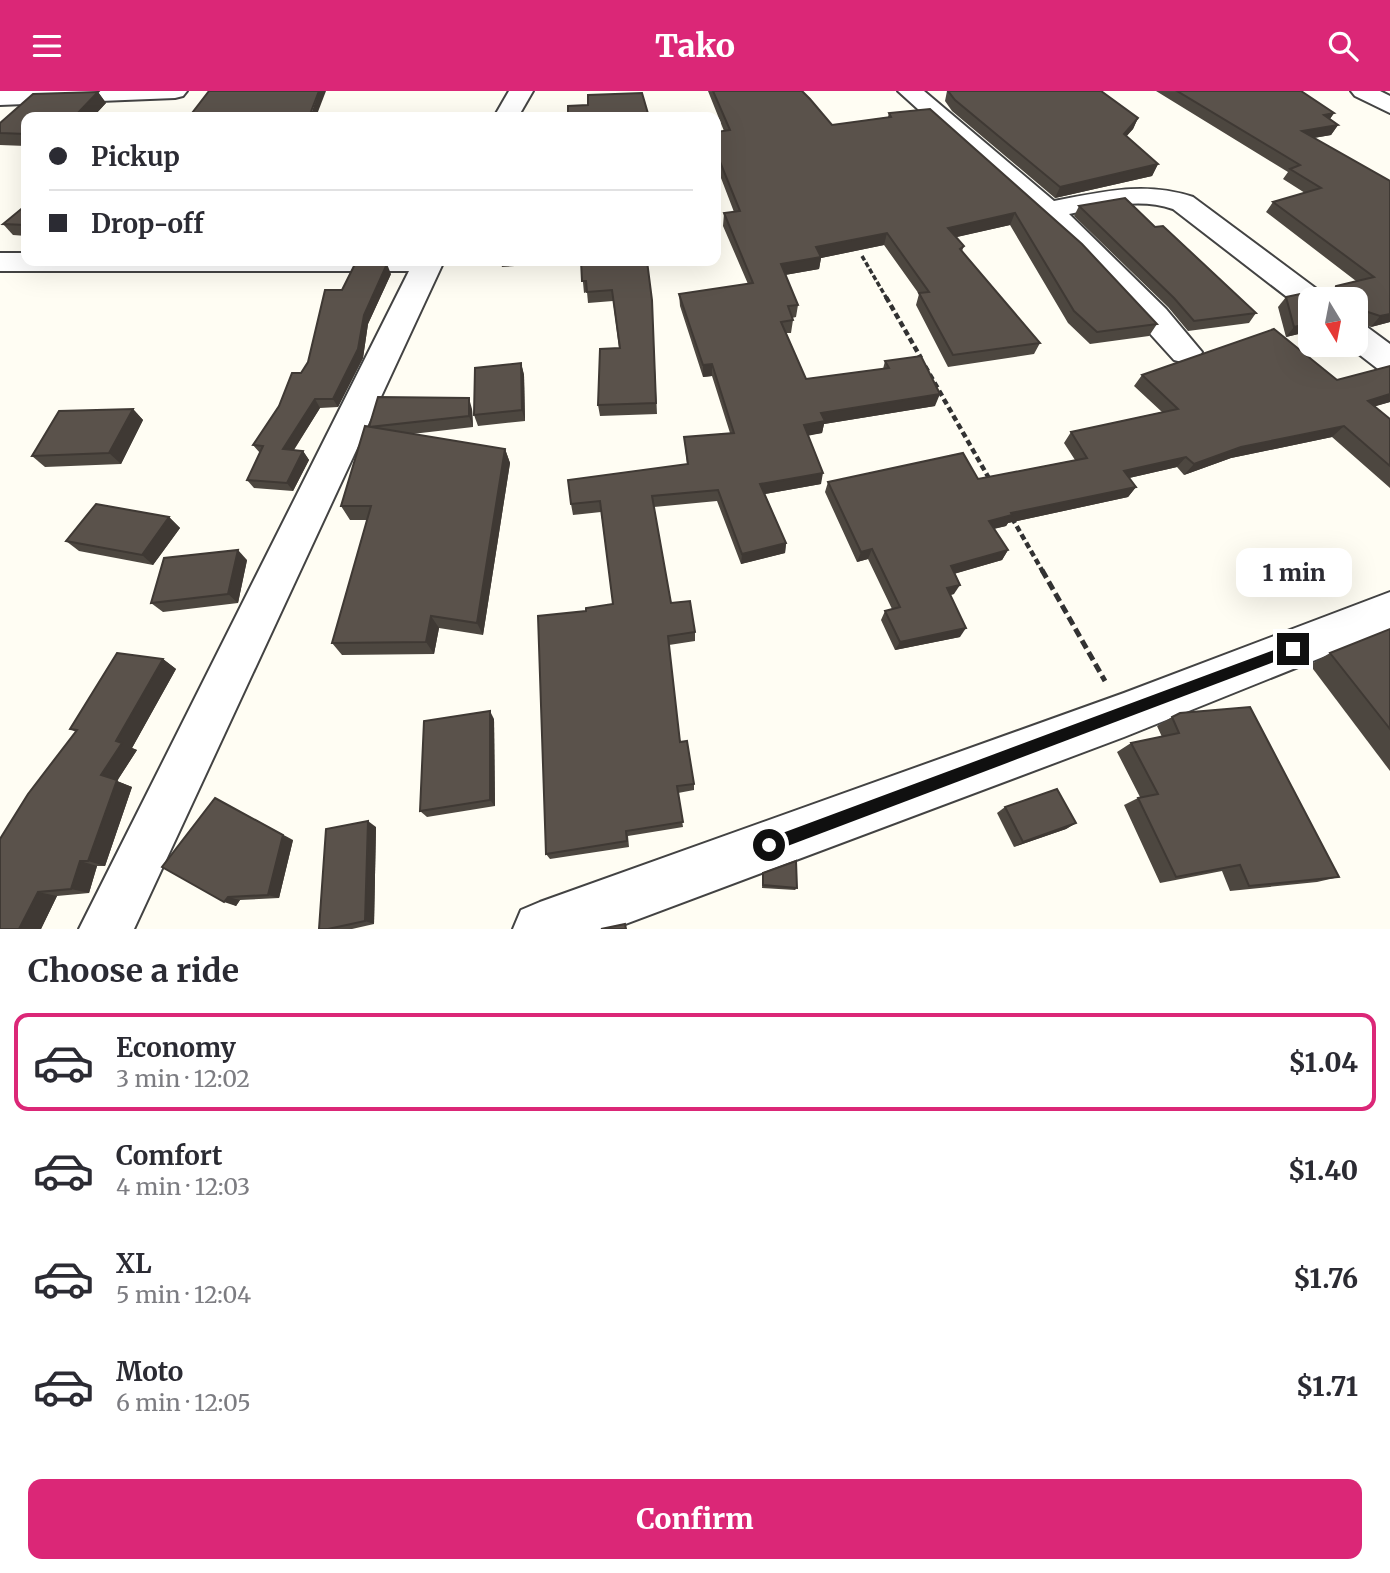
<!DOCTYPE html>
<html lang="en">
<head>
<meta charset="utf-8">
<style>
	:root { --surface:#fff; --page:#f7f7f7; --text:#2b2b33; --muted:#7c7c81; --line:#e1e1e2; --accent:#db2777 }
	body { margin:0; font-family:Merriweather,serif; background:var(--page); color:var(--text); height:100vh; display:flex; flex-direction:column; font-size:26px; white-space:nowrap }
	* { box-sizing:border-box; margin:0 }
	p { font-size:23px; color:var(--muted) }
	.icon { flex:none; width:38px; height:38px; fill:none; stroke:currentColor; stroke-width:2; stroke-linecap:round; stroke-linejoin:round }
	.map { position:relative; height:838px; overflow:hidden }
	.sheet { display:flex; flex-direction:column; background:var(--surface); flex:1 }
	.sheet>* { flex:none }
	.banner { position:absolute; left:21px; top:21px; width:700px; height:154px; border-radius:14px; box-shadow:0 7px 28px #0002; display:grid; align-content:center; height:154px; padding:0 28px; background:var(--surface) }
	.needle { width:46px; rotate:170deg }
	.fabs { position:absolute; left:1298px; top:196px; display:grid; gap:14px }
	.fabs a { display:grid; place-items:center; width:70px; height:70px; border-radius:14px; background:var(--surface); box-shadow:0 7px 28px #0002; font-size:35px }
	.end { position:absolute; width:32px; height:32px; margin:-16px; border:9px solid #101010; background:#fff; box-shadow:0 0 0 4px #fff }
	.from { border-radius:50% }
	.bubble { position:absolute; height:49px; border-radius:14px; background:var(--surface); box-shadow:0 7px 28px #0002; font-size:23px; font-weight:800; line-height:49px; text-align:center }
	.banner b { display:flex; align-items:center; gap:24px; height:66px; font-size:26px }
	.banner b+b { border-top:2px solid var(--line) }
	.banner i { width:18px; height:18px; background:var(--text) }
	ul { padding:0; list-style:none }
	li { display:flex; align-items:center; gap:21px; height:98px; margin:0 14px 10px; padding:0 14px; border:4px solid transparent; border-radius:14px }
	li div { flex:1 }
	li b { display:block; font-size:26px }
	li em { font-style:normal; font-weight:800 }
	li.active { border-color:var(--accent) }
	li>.icon { width:63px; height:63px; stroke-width:1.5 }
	h2 { padding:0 28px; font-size:32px; line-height:84px }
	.cta { display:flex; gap:14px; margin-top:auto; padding:14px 28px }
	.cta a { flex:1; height:80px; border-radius:14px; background:var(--accent); color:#fff; font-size:28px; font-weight:800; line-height:80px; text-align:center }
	header { display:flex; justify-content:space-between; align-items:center; height:91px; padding:0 28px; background:var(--accent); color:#fff; font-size:32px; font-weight:800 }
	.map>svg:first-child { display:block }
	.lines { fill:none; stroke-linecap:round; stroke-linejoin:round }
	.street-casing { stroke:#434343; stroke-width:4 }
	.path-far2 { stroke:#323232; stroke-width:3.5; stroke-dasharray:5 2.5; stroke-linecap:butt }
	.path-far1 { stroke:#323232; stroke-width:4.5; stroke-dasharray:6 3.5; stroke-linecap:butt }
	.path { stroke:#323232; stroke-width:5; stroke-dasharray:9 4.5; stroke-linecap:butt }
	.street { fill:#fff; fill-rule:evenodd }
	.wall { fill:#4d4740 }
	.shaded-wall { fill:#3f3934 }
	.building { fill:#5a524b; stroke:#3f3934; stroke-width:2 }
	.route { fill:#101010 }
</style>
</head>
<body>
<header><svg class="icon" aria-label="menu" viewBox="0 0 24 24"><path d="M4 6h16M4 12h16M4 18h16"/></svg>Tako<svg class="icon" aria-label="search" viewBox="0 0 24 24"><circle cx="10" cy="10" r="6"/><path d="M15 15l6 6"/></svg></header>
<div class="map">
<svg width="1390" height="838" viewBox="0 0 1390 838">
	<rect width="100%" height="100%" fill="#fffdf3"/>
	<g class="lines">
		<defs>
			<g id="street">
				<polygon points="0,0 187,0 183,5 175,7 0,14"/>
				<polygon points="509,0 533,0 518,26 494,26"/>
				<path d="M 898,0 L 924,0 L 1054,110 C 1103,101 1144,90 1193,106 L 1322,202 L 1326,208 L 1311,208 L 1311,219 L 1300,216 L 1173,118 C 1139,106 1103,116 1069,123 L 1166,218 L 1202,261 L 1198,269 L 1186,272 L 1174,269 L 1078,163 Z"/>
				<polygon points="1351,0 1380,0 1390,5 1390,22 1355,5"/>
				<polygon points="0,162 26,162 26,170 444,170 134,838 79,838 409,180 0,180"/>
				<polygon points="1356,233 1367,236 1390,253 1390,282 1378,278 1347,254 1356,254"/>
				<polygon points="1390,501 1390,539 1124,646 612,838 513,838 521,819 540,811 1124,602"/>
			</g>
		</defs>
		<!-- street casing -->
		<use href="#street" class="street-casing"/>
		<!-- path-far2 -->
		<polyline class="path-far2" points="862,165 887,208"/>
		<!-- path-far1 -->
		<g class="path-far1">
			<polyline points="886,206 921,267"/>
			<polyline points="925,275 990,389"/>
			<polyline points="1012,427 1043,481"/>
		</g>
		<!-- path -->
		<polyline class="path" points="1042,479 1105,590"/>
		<!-- street -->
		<use href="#street" class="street"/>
	</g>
	<!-- wall -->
	<g class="wall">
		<polygon points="708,0 802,0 832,34 888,26 889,22 1157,233 1149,245 1090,253 1068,232 1010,134 956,146 964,155 962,160 1040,252 1034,263 948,276 916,214 919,203 884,154 821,167 819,178 785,184 798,214 796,226 792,227 793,229 791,242 786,242 806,288 883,278 885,270 935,315 824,333 822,342 808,344 821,393 765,403 786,452 785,462 741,473 717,410 654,416 671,512 695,541 695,550 669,554 680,651 694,693 694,699 678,702 683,736 628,745 629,756 550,768 546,763 586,520 613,513 601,421 573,424 571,413 687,373 684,346 730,342 712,285 703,286 680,215 679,203 748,193 723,135 724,122 734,121 716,74 716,41 724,40"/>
		<polygon points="947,0 1101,0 1138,27 1133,38 1126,45 1158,73 1152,85 1055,107 952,20 945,10"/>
		<polygon points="1156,0 1301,0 1334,22 1330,28 1338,34 1331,44 1314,47 1390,90 1390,231 1371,236 1356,230 1356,208 1316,208 1322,200 1331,200 1336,195 1356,190 1266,121 1273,111 1305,102 1283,88 1288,81"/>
		<polygon points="98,1 106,12 93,26 26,26 26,55 0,54 0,32 33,3"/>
		<polygon points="26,114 26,145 13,144 3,133"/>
		<polygon points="1079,115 1155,136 1256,222 1249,232 1188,240 1168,216 1074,125"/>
		<polygon points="500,170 647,170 652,209 657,323 600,325 598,314 619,257 613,210 588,212 587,201 584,202 581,170 502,176"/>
		<polygon points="391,183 368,233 363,267 338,316 320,317 294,359 303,360 309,369 293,400 254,397 247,389 260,362 253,354 308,271 342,199"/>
		<polygon points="1286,206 1311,209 1311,240 1286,246 1278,216"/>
		<polygon points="521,272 524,284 525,330 478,335 474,324"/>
		<polygon points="1390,275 1390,311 1375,315 1390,328 1390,397 1332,346 1231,367 1184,384 1177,376 1129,387 1136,396 1128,406 1008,432 1006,435 994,438 1008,459 1002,469 954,483 954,503 950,504 960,546 895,559 881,529 885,520 892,518 868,468 857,471 825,401 828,391 978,388 1075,369 1064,352 1071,341 1162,321 1134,295 1142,284 1337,289"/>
		<polygon points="133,318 143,329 121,373 45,376 32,365"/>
		<polygon points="472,318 473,336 412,343 505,358 510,372 483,544 439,537 434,563 342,564 332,552 367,429 350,429 341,415 369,336"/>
		<polygon points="169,426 180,437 153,474 79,460 66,450"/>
		<polygon points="247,469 238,512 163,521 151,512"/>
		<polygon points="1390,538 1390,680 1310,574 1330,562"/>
		<polygon points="163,568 176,578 132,657 137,659 117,690 132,696 105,775 97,775 89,802 57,805 41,838 0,838 76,641 70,638"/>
		<polygon points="1172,626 1339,786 1317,791 1230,800 1222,780 1160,792 1124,714 1140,706 1117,661 1131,652 1162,646 1157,635"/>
		<polygon points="494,628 495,715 427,726 420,720"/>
		<polygon points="1005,716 1076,732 1066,738 1014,756 997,722"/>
		<polygon points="376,736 374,833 352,838 319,838"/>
		<polygon points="293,749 279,807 240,809 236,815 162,776"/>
		<polygon points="763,782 797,797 795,799 762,797"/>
	</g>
	<!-- shaded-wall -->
	<g class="shaded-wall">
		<polygon points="319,0 326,0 316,26 310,26"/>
		<polygon points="98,1 106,12 93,26 74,26"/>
		<polygon points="1334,22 1327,32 1324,24"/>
		<polygon points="1138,27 1133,38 1119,54 1124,43"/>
		<polygon points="1338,34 1331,44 1295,50 1302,40"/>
		<polygon points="1158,73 1152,85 1055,107 1060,96"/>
		<polygon points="1015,122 1010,134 944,149 948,137"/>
		<polygon points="887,142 884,154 821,167 819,178 779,185 781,173 816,156"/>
		<polygon points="387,173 391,183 368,233 363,267 338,316 333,308 364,224"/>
		<polygon points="1365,220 1356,229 1356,222"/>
		<polygon points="1390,223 1390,231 1371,236 1380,225"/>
		<polygon points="1311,232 1311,240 1286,246 1294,236"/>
		<polygon points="521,272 524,284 525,330 522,319"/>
		<polygon points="712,273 712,285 703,286 703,274"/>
		<polygon points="940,303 935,315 824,333 822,342 802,346 804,334 821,322"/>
		<polygon points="1390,303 1390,311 1356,321 1368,310"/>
		<polygon points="469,307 472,318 473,336 469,325"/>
		<polygon points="315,308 320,317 289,366 283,358"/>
		<polygon points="133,318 143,329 121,373 109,362"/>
		<polygon points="1344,335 1332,346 1231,367 1184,384 1194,373 1241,356"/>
		<polygon points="505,358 510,372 483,544 477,532"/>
		<polygon points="303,360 309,369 293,400 287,392"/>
		<polygon points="1186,366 1177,376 1116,390 1124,380"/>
		<polygon points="823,382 821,393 759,404 760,393"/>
		<polygon points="1136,396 1128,406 1008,432 1006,435 983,440 989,430 1011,422"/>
		<polygon points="169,426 180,437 153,474 142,464"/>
		<polygon points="786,452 785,462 741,473 742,463"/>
		<polygon points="872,458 868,468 857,471 861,461"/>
		<polygon points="238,459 247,469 238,512 228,503"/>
		<polygon points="1008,459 1002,469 946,485 951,475"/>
		<polygon points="960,494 954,503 942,506 947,497"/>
		<polygon points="431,525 439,537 434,563 426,551"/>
		<polygon points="966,537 960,546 895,559 900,551"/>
		<polygon points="163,568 176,578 132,657 137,659 117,690 132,696 105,775 88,770 101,684 116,650"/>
		<polygon points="490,620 494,628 495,715 490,709"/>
		<polygon points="215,707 293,749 279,807 268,804"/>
		<polygon points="368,730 376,736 374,833 365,830"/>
		<polygon points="1076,732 1066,738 1014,756 1023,751"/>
		<polygon points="80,770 97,775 89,802 71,798"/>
		<polygon points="38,801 57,805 41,838 19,838"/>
		<polygon points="228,806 240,809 236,815 224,811"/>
	</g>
	<!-- building -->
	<g class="building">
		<polygon points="209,0 319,0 309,26 342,25 342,26 189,26"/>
		<polygon points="713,0 802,0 810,8 832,34 891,26 889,22 930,18 1082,153 1157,233 1097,241 1074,220 1015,122 948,137 964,155 960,158 1040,252 953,264 919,202 929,201 887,142 816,156 821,166 781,173 798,214 788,215 793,229 781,231 806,288 889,277 885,270 921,265 940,303 821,322 825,330 804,334 823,382 760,393 786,452 742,463 718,399 652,405 671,512 690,510 695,541 668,545 680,651 687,650 694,693 677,695 683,731 626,740 627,750 546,763 538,525 586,520 586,517 613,513 600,410 571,413 568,389 688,373 684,346 734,342 712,273 703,274 679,203 753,192 724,122 740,120 716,61 716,41 730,39"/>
		<polygon points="948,0 1101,0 1138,27 1124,43 1158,73 1060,96 955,9"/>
		<polygon points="1177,0 1301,0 1334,22 1324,24 1338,34 1302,40 1390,90 1390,223 1380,225 1365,220 1356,222 1356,208 1321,208 1322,200 1335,200 1336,195 1374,186 1273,111 1321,97 1290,78 1300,74"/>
		<polygon points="98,1 74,26 26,26 26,43 0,42 0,32 33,3"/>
		<polygon points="642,2 649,26 568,26 568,15 588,14 588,4"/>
		<polygon points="1125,107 1155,136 1163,135 1256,222 1194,230 1174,207 1079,115"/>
		<polygon points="26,114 26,134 3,133"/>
		<polygon points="581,170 647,170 652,209 656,312 598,314 600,258 620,257 612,199 587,201 586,190 582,190"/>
		<polygon points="355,173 387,173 364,224 358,258 333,308 315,308 283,358 303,360 287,392 247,389 263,355 253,354 279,315 292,282 301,282 308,271 325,199 342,199"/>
		<polygon points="1300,203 1308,208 1311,209 1311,232 1294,236 1286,206"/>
		<polygon points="1274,238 1337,289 1390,275 1390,303 1368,310 1390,328 1390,375 1344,335 1241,356 1194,373 1186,366 1124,380 1136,396 1011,422 1012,424 989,430 1008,459 951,475 960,494 947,497 966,537 900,551 885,520 900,516 872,458 861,461 828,391 963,362 978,388 1087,367 1071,341 1178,318 1142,284"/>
		<polygon points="521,272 522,319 474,324 475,277"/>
		<polygon points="378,306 469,307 469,325 369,336"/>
		<polygon points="133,318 109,362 32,365 59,320"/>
		<polygon points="365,335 505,358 477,532 431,525 426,551 332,552 371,415 341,415"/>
		<polygon points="96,413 169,426 142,464 66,450"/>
		<polygon points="238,459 228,503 151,512 164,467"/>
		<polygon points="1390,538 1390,638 1330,562"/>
		<polygon points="117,562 163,568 116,650 122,652 101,684 117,689 88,770 80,770 71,798 38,801 19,838 0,838 0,748 28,703 77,639 70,638"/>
		<polygon points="1250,616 1339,786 1249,795 1240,774 1176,786 1138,707 1158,703 1131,652 1179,642 1172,626 1180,622"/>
		<polygon points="490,620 490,709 420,720 424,630"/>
		<polygon points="1057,698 1076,732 1023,751 1005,716"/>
		<polygon points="215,707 283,744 268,804 228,806 224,811 162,776"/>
		<polygon points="368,730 365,830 328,838 319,838 326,738"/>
		<polygon points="796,770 797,797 763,794 763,782"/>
		<polygon points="625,833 626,838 601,838"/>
	</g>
	<!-- route -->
	<polygon class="route" points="1293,552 1298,554 1298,562 769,762 761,754 769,747"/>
</svg>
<div class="fabs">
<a><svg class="needle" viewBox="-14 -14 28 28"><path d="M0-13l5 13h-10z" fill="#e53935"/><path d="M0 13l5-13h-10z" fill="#7c7c81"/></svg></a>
</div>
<i class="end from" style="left:769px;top:754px"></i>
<i class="end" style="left:1293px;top:558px"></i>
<div class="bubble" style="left:1236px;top:457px;width:116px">1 min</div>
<div class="banner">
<b><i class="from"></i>Pickup</b>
<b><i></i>Drop-off</b>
</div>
</div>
<section class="sheet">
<h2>Choose a ride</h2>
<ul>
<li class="active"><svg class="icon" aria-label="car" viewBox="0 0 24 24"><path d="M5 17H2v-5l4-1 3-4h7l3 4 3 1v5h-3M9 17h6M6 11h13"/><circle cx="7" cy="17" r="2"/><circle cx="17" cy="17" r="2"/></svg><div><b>Economy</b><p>3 min · 12:02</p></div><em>$1.04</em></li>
<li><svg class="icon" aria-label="car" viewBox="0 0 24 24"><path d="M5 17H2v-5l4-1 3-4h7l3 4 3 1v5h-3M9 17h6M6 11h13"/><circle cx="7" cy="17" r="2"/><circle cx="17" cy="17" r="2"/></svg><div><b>Comfort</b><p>4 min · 12:03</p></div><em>$1.40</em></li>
<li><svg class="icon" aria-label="car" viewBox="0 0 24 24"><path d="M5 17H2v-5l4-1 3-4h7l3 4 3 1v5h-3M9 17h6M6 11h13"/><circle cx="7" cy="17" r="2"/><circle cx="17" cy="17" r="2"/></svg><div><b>XL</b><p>5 min · 12:04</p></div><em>$1.76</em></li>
<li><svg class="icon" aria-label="car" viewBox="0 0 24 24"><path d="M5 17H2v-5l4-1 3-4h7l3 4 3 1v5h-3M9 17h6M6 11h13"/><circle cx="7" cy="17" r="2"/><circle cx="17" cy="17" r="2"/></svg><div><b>Moto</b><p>6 min · 12:05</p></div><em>$1.71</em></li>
</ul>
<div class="cta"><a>Confirm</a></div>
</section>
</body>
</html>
